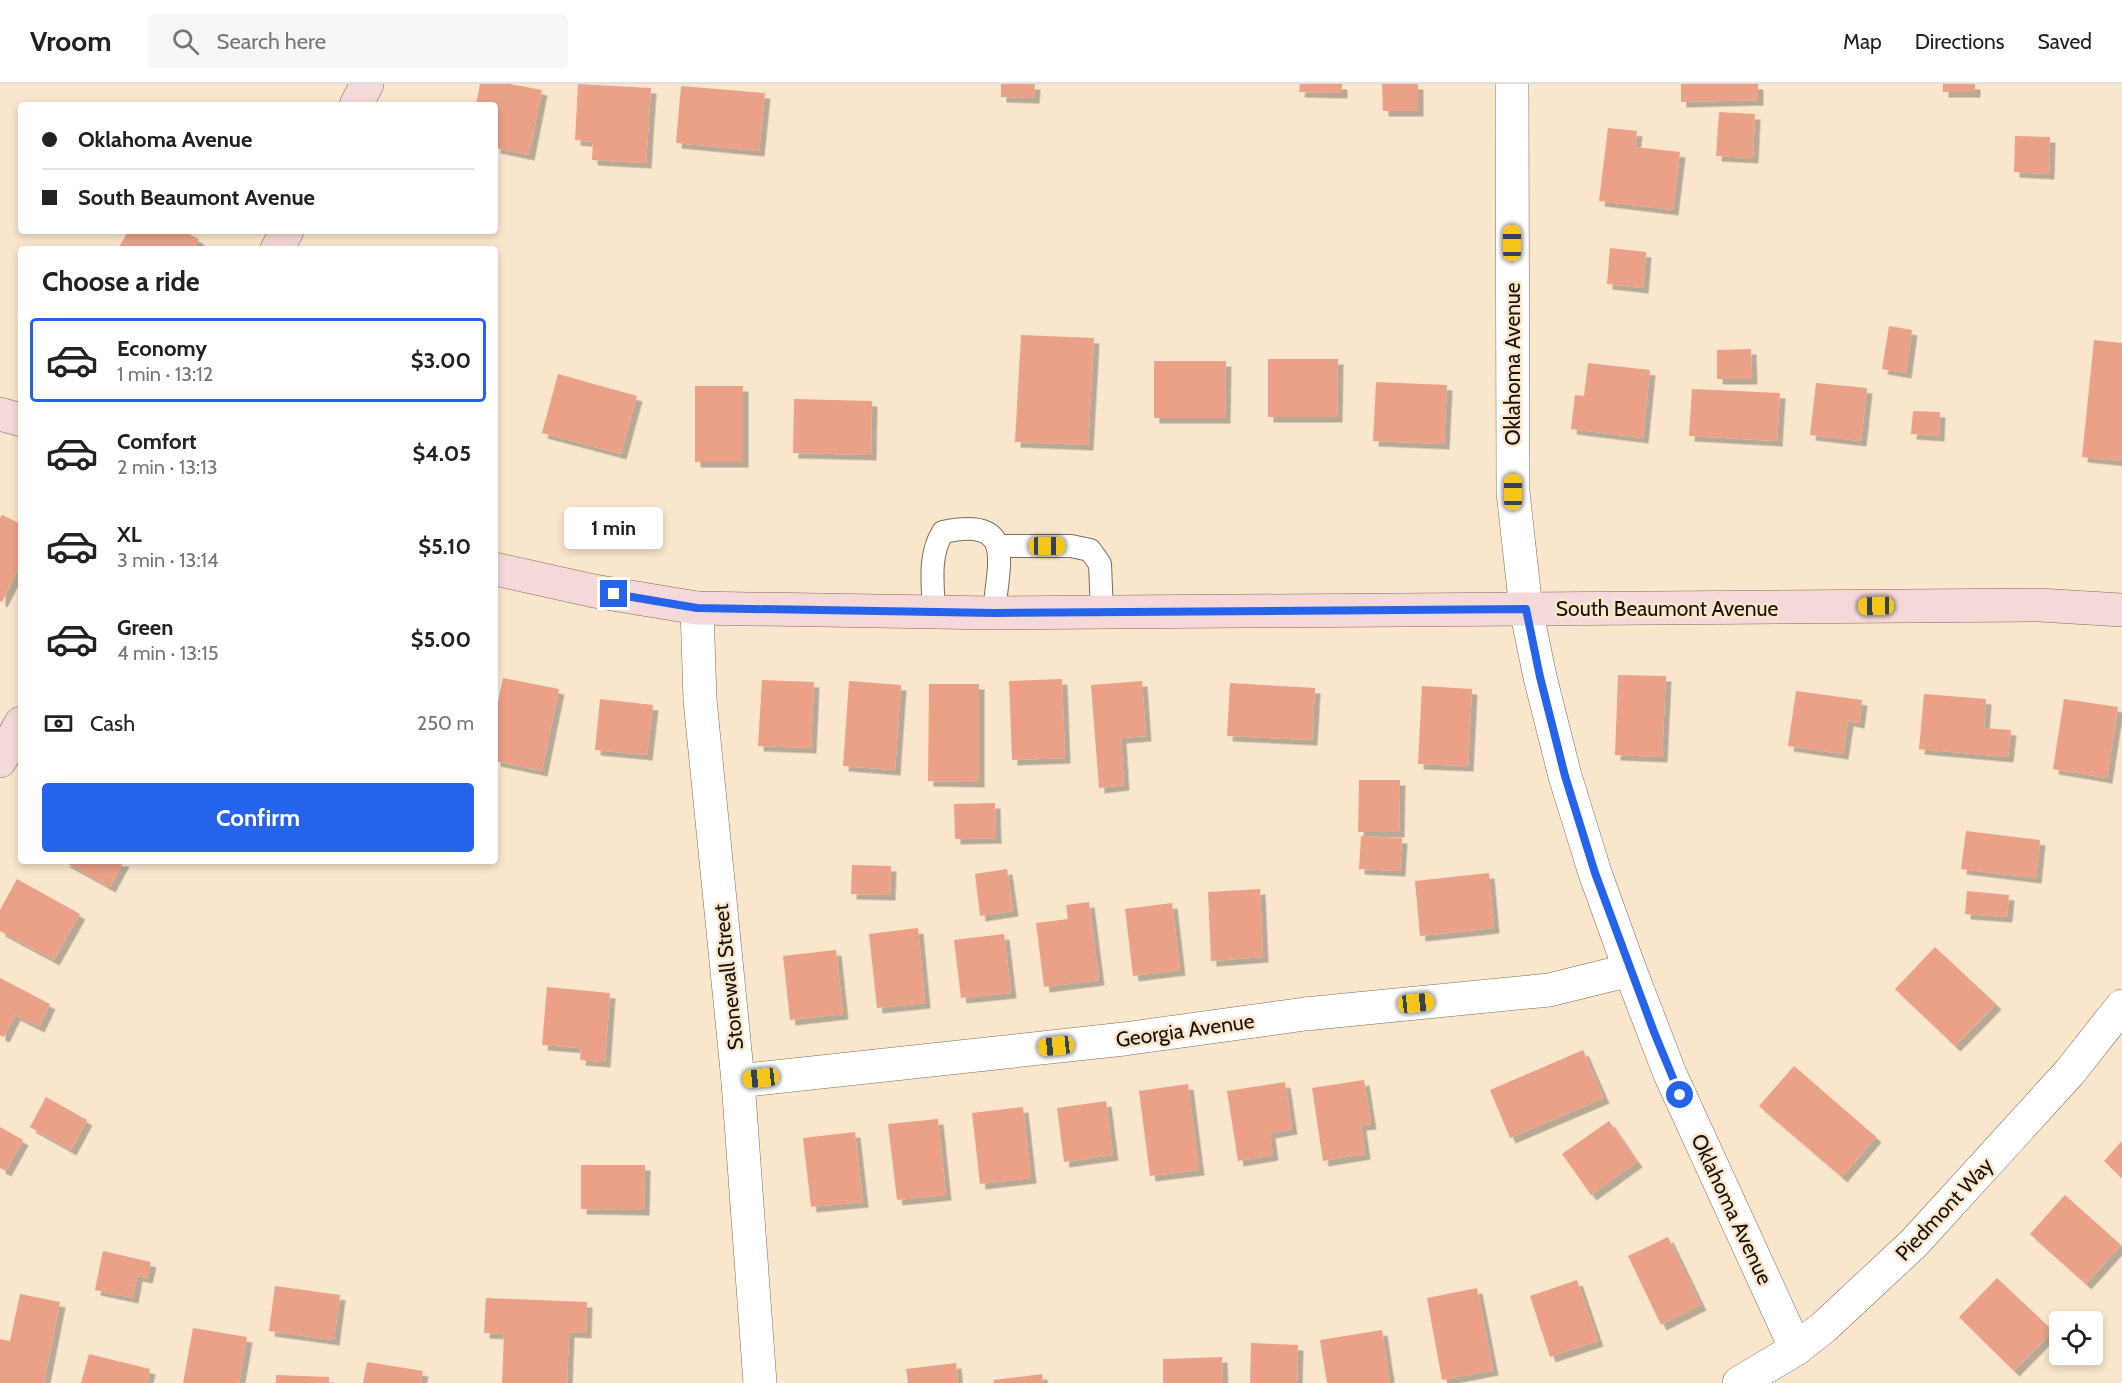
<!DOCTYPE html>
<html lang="en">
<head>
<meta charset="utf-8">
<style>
	:root { --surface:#fff; --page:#f6f6f6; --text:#222; --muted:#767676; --line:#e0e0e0; --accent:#2563eb }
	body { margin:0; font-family:Cabin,sans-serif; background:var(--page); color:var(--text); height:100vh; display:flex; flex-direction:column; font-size:22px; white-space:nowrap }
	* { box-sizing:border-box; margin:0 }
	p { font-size:20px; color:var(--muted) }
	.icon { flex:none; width:33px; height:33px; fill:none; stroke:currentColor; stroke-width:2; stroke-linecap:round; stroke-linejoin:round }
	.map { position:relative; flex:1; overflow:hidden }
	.drawer { position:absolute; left:18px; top:162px; width:480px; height:618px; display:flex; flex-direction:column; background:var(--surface); border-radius:6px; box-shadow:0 3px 9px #0003 }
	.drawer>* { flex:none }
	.top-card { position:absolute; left:18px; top:18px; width:480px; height:132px; border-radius:6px; box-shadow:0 3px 9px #0003; display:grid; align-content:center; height:132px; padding:0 24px; background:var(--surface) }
	.controls { position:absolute; left:2049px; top:1227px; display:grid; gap:12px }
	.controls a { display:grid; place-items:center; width:54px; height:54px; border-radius:6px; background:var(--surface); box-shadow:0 3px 9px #0003; font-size:30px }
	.end { position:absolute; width:27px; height:27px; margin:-14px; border:8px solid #2563eb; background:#fff; box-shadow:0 0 0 3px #fff }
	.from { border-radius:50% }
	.bubble { position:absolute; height:42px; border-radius:6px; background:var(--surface); box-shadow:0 3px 9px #0003; font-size:20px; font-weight:700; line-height:42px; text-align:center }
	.car { position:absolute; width:18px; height:36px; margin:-18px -9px; border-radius:8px; box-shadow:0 0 4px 2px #0007; background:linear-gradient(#f5c518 24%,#345 0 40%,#f5c518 0 76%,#345 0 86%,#f5c518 0) }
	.top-card b { display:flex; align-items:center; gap:21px; height:57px; font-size:22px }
	.top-card b+b { border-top:2px solid var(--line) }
	.top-card i { width:15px; height:15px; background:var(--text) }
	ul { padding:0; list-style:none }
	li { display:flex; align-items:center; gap:18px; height:84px; margin:0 12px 9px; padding:0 12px; border:3px solid transparent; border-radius:6px }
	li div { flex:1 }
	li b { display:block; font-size:22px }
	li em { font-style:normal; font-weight:700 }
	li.active { border-color:var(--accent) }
	li>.icon { width:54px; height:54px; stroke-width:1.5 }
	h2 { padding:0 24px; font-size:27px; line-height:72px }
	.pay { display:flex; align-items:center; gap:15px; height:66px; padding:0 24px; font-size:22px }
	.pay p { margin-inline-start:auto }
	.action { display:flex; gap:12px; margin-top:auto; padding:12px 24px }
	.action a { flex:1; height:69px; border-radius:6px; background:var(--accent); color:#fff; font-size:24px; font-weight:700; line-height:69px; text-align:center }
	header { display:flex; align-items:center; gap:36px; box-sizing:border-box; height:84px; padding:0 30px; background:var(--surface); border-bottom:2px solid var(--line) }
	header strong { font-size:28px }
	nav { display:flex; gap:33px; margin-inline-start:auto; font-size:21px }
	.search { width:420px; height:54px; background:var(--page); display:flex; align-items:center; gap:15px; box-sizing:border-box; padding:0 21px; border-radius:6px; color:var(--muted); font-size:22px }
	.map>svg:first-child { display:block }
	.building { fill:#eba188; filter:url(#shadow) }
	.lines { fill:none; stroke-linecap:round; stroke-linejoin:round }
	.lane-casing { stroke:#7d6c56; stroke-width:24 }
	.street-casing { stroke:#7d6c56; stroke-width:34 }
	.secondary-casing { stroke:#7d6c56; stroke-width:34 }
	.lane { stroke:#fff; stroke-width:22 }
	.street { stroke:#fff; stroke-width:33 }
	.secondary { stroke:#f5d9d8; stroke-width:33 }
	.route { stroke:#2563eb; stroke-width:8 }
	.labels { text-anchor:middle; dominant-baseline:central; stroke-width:5; stroke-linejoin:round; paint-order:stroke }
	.street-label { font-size:21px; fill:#191209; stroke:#fae6cd }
</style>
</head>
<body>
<header>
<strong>Vroom</strong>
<div class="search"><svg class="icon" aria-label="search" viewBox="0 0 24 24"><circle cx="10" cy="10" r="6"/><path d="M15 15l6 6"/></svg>Search here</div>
<nav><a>Map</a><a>Directions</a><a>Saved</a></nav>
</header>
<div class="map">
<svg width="2122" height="1299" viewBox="0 0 2122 1299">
	<defs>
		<filter id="shadow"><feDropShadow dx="5.5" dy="5.5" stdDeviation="0" flood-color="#0004"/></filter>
	</defs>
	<rect width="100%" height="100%" fill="#fae6cd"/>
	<!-- building -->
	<g class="building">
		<polygon points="480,0 510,0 542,6 529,71 495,64 495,21 476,21"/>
		<polygon points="578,0 651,4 646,79 592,76 593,58 575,56"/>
		<polygon points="1001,0 1035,0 1034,14 1001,13"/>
		<polygon points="1300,0 1342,0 1342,9 1299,8"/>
		<polygon points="1382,0 1418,0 1418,27 1383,27"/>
		<polygon points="1681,0 1758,0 1758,16 1681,18"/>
		<rect x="1943" y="0" width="32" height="8"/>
		<polygon points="681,2 765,9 759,67 676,59"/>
		<polygon points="1719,28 1755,30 1753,74 1716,72"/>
		<polygon points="1608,44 1637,47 1635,63 1680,68 1673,126 1599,117"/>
		<polygon points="2015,52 2050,53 2049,90 2014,88"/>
		<polygon points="128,147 183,147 199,155 193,165 118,165"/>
		<polygon points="1610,164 1646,168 1643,204 1607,200"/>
		<polygon points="1889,242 1912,246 1906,289 1882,285"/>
		<polygon points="1021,251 1094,254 1088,361 1015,358"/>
		<polygon points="2094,256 2122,259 2122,377 2082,373"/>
		<polygon points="1751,265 1752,295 1717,295 1717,266"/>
		<polygon points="1268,275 1338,275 1337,333 1268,333"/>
		<polygon points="1154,277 1226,277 1225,334 1154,334"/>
		<polygon points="1588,279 1650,286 1643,354 1571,345 1575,311 1584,312"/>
		<polygon points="558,290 637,312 621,370 542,349"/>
		<polygon points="1376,298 1447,301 1444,360 1373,357"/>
		<polygon points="1816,299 1867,304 1861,357 1810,351"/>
		<rect x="695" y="302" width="48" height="76"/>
		<polygon points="1692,305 1780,309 1777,357 1689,352"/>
		<polygon points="794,315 872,317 871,371 793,369"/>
		<polygon points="1913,327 1940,328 1939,352 1911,350"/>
		<polygon points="2,431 21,440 21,480 2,518 0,517 0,434"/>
		<polygon points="1618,591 1666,592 1662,673 1615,671"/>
		<polygon points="503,594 559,605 542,687 495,677 495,632"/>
		<polygon points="1062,595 1065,674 1012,676 1009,597"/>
		<polygon points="762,596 814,598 811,664 758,662"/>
		<polygon points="849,597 901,601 895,686 843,682"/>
		<polygon points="1142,597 1146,652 1121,654 1124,701 1099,704 1091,601"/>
		<polygon points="1230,599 1315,604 1312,656 1227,652"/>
		<polygon points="929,600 979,600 979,698 928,697"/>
		<polygon points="1422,602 1472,605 1468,682 1418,680"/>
		<polygon points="1796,607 1862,616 1859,639 1848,637 1843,670 1788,662"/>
		<polygon points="1924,610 1986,615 1984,644 2011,646 2008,673 1919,665"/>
		<polygon points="600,615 653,621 647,671 595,666"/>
		<polygon points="2064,615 2118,623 2107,694 2053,685"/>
		<polygon points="1359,696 1400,696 1399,748 1358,748"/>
		<polygon points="995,719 996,754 955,755 954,720"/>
		<polygon points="1966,747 2040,756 2036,794 1961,785"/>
		<polygon points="1361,752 1402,754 1400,787 1359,785"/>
		<polygon points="63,777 124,777 110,803"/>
		<polygon points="852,781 891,782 890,811 851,810"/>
		<polygon points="1007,785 1013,827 980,832 975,790"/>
		<polygon points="1489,789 1494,844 1420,852 1415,797"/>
		<polygon points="17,795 80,830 54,876 0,847 0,826"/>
		<polygon points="1260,805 1263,873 1211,877 1208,808"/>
		<polygon points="1967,807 2009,811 2007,833 1965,830"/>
		<polygon points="1089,818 1099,896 1044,903 1036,839 1068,835 1066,821"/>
		<polygon points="1172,819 1180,886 1133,892 1125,825"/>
		<polygon points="918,844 925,919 877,924 869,850"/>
		<polygon points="1004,850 1011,909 961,914 954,856"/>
		<polygon points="1935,863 1996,920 1955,962 1895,905"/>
		<polygon points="836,866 843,930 790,936 783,872"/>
		<polygon points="0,894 50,920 39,943 15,931 4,953 0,951"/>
		<polygon points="547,903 610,909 605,978 580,976 581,964 542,961"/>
		<polygon points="1583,966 1604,1014 1510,1054 1490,1006"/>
		<polygon points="1794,982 1876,1053 1842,1093 1759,1022"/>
		<polygon points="1364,996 1371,1040 1361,1041 1365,1070 1323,1077 1312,1004"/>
		<polygon points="1285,998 1292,1045 1270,1049 1273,1071 1238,1077 1227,1007"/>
		<polygon points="1188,1000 1199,1086 1150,1092 1139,1007"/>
		<polygon points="46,1013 87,1036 71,1066 30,1043"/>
		<polygon points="1106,1017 1113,1071 1064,1078 1057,1024"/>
		<polygon points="1023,1023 1031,1094 980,1100 972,1029"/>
		<polygon points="938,1035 946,1111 897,1116 888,1040"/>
		<polygon points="1609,1037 1637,1078 1591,1111 1562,1070"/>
		<polygon points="0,1043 23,1056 6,1087 0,1084"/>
		<polygon points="855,1048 863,1118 811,1123 803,1054"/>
		<polygon points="2122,1057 2122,1094 2104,1077"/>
		<polygon points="581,1081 645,1081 644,1126 581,1125"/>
		<polygon points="2065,1111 2121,1161 2086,1200 2030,1150"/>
		<polygon points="1668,1153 1701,1221 1661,1241 1628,1172"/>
		<polygon points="103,1167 151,1178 147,1194 137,1192 133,1214 95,1206"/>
		<polygon points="1997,1194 2053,1247 2014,1287 1959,1233"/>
		<polygon points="1577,1196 1598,1257 1550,1273 1530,1212"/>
		<polygon points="275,1202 340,1211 334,1256 269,1247"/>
		<polygon points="1477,1204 1493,1286 1442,1296 1427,1214"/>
		<polygon points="20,1210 60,1218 44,1299 0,1299 0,1255 10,1257"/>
		<polygon points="486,1214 587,1218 586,1249 569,1248 567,1299 502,1299 504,1250 484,1249"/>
		<polygon points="193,1244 247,1253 239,1299 183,1299"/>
		<polygon points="1382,1246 1390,1299 1327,1299 1320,1256"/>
		<polygon points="1251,1259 1298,1261 1297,1299 1250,1299"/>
		<polygon points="89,1270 150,1285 147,1299 81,1299"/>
		<polygon points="1222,1273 1223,1299 1163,1299 1163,1275"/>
		<polygon points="367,1278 423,1287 421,1299 363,1299"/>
		<polygon points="956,1279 958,1299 908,1299 906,1285"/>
		<polygon points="1042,1290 1043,1299 994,1299 994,1296"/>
		<polygon points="276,1291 329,1293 329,1299 276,1299"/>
	</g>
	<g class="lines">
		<defs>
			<g id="lane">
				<polyline points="999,462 1071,462 1090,466 1100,480 1102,528"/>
				<path d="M 934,528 C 933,501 928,471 943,448 C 1017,432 998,479 994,529"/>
			</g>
			<g id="street">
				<polyline points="1512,0 1513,408 1526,525 1540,593 1565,692 1595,789 1630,886 1670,990 1796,1265"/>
				<polyline points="697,524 700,616 738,997 760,1299"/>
				<polyline points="738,997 1124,955 1305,930 1549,906 1630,886"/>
				<polyline points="1739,1299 1796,1265 1824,1243 1914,1159 2069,989 2122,922"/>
			</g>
			<g id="secondary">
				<polyline points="356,21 367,0"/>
				<polyline points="277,165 287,147"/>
				<polyline points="0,330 21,336"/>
				<polyline points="495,485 594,507 697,524 994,529 2039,521 2122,526"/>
				<polyline points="0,677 21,639"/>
			</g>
		</defs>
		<!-- lane casing -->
		<use href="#lane" class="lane-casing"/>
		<!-- street casing -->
		<use href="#street" class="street-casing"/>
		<!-- secondary casing -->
		<use href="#secondary" class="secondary-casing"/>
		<!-- lane -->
		<use href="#lane" class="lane"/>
		<!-- street -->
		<use href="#street" class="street"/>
		<!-- secondary -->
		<use href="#secondary" class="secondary"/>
	</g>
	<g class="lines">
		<!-- route -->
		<polyline class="route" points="614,510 697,524 994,529 1526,525 1540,593 1565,692 1595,789 1654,948 1680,1011"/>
	</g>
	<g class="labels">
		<!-- street labels -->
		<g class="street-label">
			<text transform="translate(1512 280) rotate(-90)">Oklahoma Avenue</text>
			<text x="1667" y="524">South Beaumont Avenue</text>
			<text transform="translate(728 893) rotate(-96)">Stonewall Street</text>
			<text transform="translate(1185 946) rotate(-8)">Georgia Avenue</text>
			<text transform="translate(1732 1125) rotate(65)">Oklahoma Avenue</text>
			<text transform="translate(1944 1125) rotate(-47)">Piedmont Way</text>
		</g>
	</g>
</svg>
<div class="controls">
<a><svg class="icon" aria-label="locate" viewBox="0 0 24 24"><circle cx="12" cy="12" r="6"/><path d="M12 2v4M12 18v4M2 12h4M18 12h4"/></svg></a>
</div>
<i class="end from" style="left:1680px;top:1011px"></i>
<i class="end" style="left:614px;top:510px"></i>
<div class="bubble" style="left:564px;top:423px;width:99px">1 min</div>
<i class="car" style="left:1512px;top:159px;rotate:0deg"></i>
<i class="car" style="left:1513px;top:408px;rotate:0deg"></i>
<i class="car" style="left:1047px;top:462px;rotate:90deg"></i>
<i class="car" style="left:1876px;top:522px;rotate:269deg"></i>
<i class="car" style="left:1416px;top:919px;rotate:84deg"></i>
<i class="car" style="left:1056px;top:962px;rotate:264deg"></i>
<i class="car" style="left:761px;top:994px;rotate:264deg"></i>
<div class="top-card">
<b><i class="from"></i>Oklahoma Avenue</b>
<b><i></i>South Beaumont Avenue</b>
</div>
<section class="drawer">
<h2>Choose a ride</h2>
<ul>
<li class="active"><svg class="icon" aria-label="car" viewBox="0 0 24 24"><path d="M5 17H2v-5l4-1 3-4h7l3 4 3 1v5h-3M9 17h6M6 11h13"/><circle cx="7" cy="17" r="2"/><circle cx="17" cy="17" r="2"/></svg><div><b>Economy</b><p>1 min · 13:12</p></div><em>$3.00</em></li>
<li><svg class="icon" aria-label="car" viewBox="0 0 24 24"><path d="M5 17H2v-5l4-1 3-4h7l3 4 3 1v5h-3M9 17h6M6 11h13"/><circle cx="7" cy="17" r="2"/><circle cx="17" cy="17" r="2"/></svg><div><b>Comfort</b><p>2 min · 13:13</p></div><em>$4.05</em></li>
<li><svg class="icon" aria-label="car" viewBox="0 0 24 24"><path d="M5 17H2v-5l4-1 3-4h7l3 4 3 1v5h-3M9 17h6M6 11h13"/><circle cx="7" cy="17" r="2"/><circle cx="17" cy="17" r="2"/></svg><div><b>XL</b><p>3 min · 13:14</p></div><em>$5.10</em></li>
<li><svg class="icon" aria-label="car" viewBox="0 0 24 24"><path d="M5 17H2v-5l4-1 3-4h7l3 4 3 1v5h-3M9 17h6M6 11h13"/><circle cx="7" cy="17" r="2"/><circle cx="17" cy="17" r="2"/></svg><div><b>Green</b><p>4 min · 13:15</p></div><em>$5.00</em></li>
</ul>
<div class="pay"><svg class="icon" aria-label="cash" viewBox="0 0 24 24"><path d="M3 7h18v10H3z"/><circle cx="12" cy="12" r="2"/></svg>Cash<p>250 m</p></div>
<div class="action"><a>Confirm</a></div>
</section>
</div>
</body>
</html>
